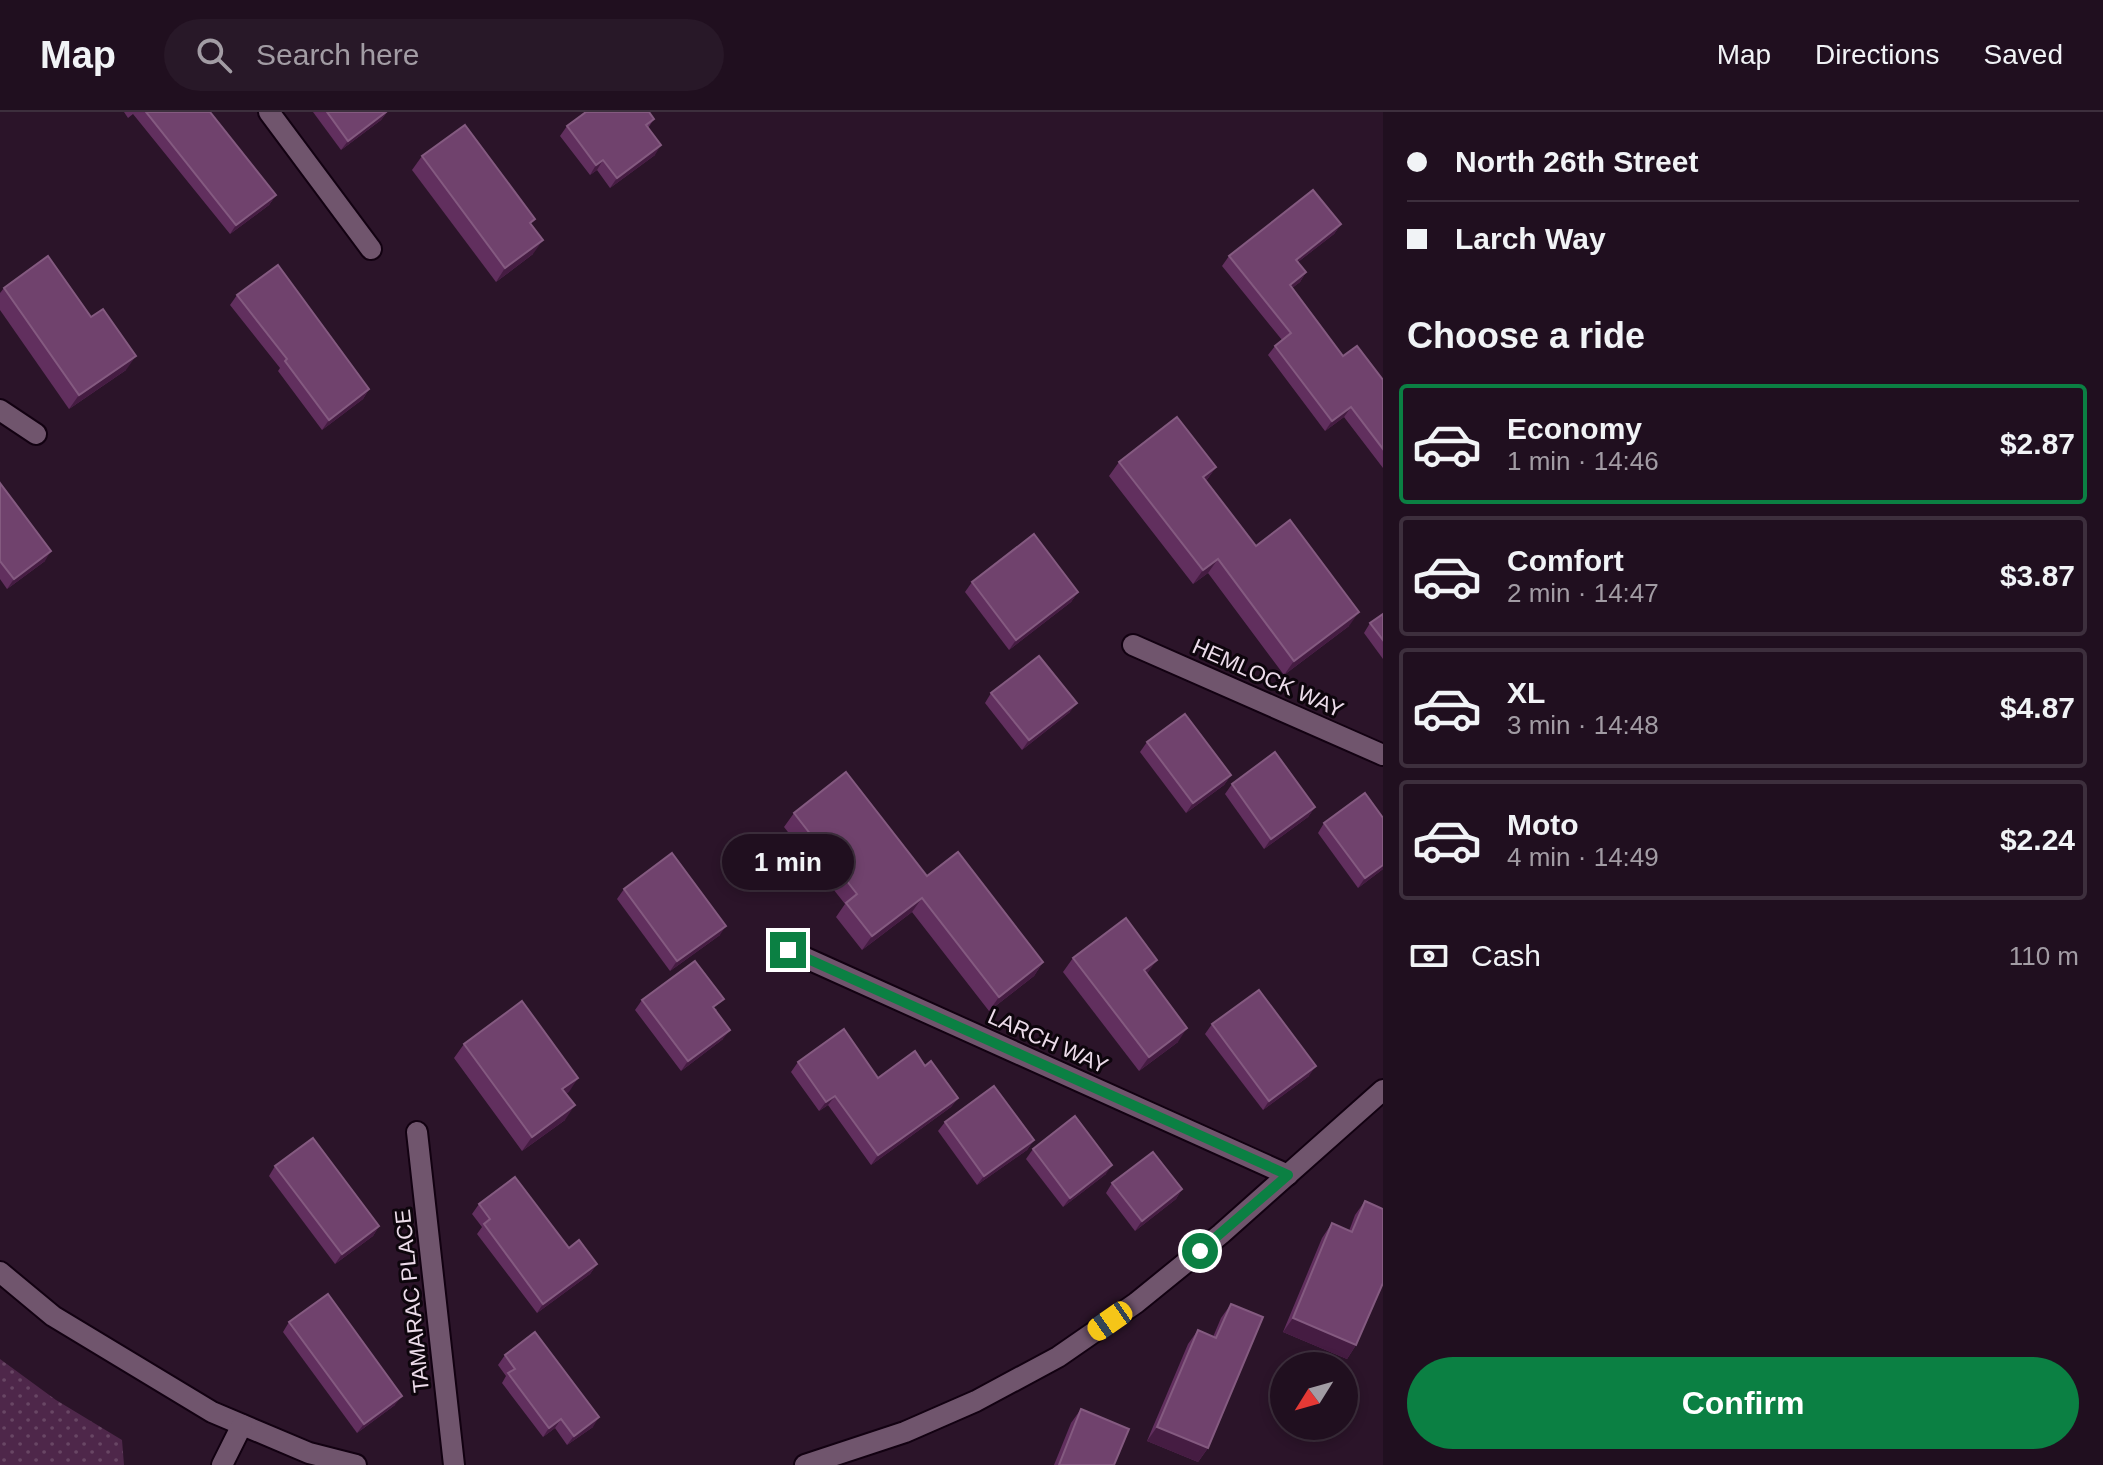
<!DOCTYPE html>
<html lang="en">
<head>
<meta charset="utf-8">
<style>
	:root { --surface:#200f1f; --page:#281828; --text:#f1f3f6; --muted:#a29ca4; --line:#3d2f3d; --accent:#0b8043 }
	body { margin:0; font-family:Arial,sans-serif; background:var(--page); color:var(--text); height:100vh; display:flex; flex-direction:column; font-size:30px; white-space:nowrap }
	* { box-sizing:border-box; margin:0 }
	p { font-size:26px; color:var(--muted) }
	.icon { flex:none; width:44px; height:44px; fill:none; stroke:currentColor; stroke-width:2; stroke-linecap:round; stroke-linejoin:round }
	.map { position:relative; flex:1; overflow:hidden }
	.panel { display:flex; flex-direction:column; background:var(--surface); width:720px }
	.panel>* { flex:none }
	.top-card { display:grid; align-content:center; height:176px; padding:0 24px; background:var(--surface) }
	.needle { width:52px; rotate:233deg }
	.controls { position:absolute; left:1270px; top:1240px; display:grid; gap:16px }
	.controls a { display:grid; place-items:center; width:88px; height:88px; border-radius:50%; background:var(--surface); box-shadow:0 4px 12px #0003,0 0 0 2px var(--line); font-size:40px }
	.end { position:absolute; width:36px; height:36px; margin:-18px; border:10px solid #0b8043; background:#fff; box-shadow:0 0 0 4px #fff }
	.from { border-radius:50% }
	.bubble { position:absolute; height:56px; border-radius:28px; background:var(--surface); box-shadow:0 4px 12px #0003,0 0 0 2px var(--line); font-size:26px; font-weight:800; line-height:56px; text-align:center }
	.car { position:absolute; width:24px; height:48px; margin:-24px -12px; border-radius:10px; box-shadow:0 0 6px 2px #0007; background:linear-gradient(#f5c518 24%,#345 0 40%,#f5c518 0 76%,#345 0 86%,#f5c518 0) }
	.top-card b { display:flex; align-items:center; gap:28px; height:76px; font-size:30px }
	.top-card b+b { border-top:2px solid var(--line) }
	.top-card i { width:20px; height:20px; background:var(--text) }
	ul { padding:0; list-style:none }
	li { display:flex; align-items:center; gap:24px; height:120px; margin:0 16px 12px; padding:0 8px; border:4px solid var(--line); border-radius:8px }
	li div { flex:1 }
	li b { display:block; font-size:30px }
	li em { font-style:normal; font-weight:800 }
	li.current { border-color:var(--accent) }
	li>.icon { width:72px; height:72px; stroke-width:1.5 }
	h2 { padding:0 24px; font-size:36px; line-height:96px }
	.pay { display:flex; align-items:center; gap:20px; height:88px; padding:0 24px; font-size:30px }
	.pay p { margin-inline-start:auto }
	.button { display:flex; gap:16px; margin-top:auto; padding:16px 24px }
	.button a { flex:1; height:92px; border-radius:48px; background:var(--accent); color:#fff; font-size:32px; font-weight:800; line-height:92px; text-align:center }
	header { display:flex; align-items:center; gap:48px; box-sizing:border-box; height:112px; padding:0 40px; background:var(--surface); border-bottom:2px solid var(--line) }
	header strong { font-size:38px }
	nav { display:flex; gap:44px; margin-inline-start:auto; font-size:28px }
	.search { width:560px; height:72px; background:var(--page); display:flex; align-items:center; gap:20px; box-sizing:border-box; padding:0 28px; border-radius:44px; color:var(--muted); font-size:30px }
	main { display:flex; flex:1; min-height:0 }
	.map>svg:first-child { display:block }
	.grass { fill:url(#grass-dots) }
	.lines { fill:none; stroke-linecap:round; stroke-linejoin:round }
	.street-casing { stroke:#120111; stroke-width:24 }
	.street { stroke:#70556d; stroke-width:20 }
	.wall { fill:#612f5e }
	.shaded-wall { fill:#451c42 }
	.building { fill:#70426d; stroke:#845a80; stroke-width:2 }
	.route { stroke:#0b8043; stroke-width:10 }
	.labels { text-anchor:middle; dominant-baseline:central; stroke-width:6; stroke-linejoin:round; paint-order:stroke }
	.street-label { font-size:22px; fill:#ecdcea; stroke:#0d050c }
</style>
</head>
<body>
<header>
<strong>Map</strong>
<div class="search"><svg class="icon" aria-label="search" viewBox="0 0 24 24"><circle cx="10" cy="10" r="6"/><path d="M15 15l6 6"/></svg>Search here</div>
<nav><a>Map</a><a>Directions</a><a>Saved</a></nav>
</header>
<main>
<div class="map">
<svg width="1383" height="1353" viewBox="0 0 1383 1353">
	<defs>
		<pattern id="grass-dots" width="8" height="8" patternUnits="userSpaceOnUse" patternTransform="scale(2)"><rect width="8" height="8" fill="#4e274a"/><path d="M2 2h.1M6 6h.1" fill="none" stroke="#684664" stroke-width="1.8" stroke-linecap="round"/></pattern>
	</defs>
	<rect width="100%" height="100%" fill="#2b1429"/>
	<!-- grass -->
	<polygon class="grass" points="0,1247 56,1288 122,1328 124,1353 0,1353"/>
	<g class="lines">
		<defs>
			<g id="street">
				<polyline points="269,0 371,137"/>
				<polyline points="0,298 36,322"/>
				<polyline points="1133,533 1383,643"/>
				<polyline points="788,838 1288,1063"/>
				<polyline points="417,1020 454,1353"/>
				<polyline points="0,1160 53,1204 212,1300 309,1341 356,1353"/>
				<polyline points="222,1353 242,1313"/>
				<polyline points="805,1353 905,1320 976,1289 1058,1245 1136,1191 1221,1122 1383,978"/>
			</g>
		</defs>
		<!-- street casing -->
		<use href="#street" class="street-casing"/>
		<!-- street -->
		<use href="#street" class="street"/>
	</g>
	<!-- wall -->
	<g class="wall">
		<polygon points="124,0 210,0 276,83 269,93 230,122 133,2 128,6"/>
		<polygon points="313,0 387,0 381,8 341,38"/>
		<polygon points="654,7 648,16 655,43 610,76 597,58 590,63 560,24 567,14"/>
		<polygon points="422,44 532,113 533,142 496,170 412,58"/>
		<polygon points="1341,112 1334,122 1298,150 1306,160 1300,170 1292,176 1343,244 1383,268 1383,356 1344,305 1325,319 1268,243 1275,234 1282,228 1222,154 1229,144"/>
		<polygon points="4,176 126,258 69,297 0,198 0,181"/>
		<polygon points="237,183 369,277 363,287 322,318 278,259 280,256 230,193"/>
		<polygon points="1119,350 1216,355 1206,369 1256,434 1349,514 1284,563 1208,461 1193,472 1109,364"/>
		<polygon points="0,371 45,449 7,477 0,467"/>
		<polygon points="972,470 1078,480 1071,490 1009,538 965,480"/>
		<polygon points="1383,502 1383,547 1364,521 1370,511"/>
		<polygon points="991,581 1070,600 1022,638 985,591"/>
		<polygon points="1147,630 1231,663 1224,673 1186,701 1140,640"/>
		<polygon points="1232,672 1315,695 1308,705 1264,737 1225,682"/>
		<polygon points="794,701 927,764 1043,850 1034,864 989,899 912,800 862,838 836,805 845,792 784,715"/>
		<polygon points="1324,711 1383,757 1358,776 1318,721"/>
		<polygon points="624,777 720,823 670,859 617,787"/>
		<polygon points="1073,846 1147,862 1178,930 1139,959 1063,860"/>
		<polygon points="642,888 717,897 716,898 723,927 681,959 635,898"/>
		<polygon points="1212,912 1309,964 1263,998 1205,922"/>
		<polygon points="464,932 578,966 566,982 565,1008 522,1039 454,946"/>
		<polygon points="798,950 878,966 925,954 958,986 951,995 871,1053 828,993 819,999 791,960"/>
		<polygon points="945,1010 1034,1028 1027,1038 977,1073 938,1019"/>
		<polygon points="1033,1037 1106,1062 1063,1095 1026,1047"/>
		<polygon points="275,1054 379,1114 373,1124 335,1152 269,1064"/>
		<polygon points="1112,1071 1182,1077 1176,1087 1135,1119 1106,1081"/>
		<polygon points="1365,1089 1356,1233 1347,1247 1283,1220 1322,1126 1332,1111 1349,1119 1355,1103"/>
		<polygon points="479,1092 569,1136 597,1152 590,1162 537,1201 477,1122 482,1115 472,1102"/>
		<polygon points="1231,1192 1208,1336 1198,1350 1147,1329 1188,1232 1198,1218 1213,1225 1221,1206"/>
		<polygon points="289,1210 395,1293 357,1321 283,1220"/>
		<polygon points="505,1243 593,1315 567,1333 555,1316 543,1325 502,1271 506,1264 498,1253"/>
		<polygon points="1081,1297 1114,1353 1054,1353 1071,1311"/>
	</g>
	<!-- shaded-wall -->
	<g class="shaded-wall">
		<polygon points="387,0 381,8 341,38 348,29"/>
		<polygon points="661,33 655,43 610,76 617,66"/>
		<polygon points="603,48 597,58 590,63 596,53"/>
		<polygon points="276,83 269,93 230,122 236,113"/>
		<polygon points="1341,112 1334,122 1289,157 1296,148"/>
		<polygon points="543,128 533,142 496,170 505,156"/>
		<polygon points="1306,160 1300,170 1283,183 1290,173"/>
		<polygon points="136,244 126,258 69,297 79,283"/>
		<polygon points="369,277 363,287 322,318 329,308"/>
		<polygon points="1351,295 1344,305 1325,319 1332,309"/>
		<polygon points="1216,355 1206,369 1203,365"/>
		<polygon points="51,439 45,449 7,477 14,467"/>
		<polygon points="1218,447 1208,461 1193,472 1203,458"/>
		<polygon points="1078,480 1071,490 1009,538 1016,528"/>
		<polygon points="1359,500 1349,514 1284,563 1294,549"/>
		<polygon points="1077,591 1070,600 1022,638 1029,628"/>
		<polygon points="1231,663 1224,673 1186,701 1193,691"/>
		<polygon points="1315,695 1308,705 1264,737 1271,727"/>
		<polygon points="1383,753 1383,757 1358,776 1365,766"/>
		<polygon points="922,786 912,800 862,838 872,824"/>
		<polygon points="726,814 720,823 670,859 677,849"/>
		<polygon points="1157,848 1147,862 1134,872 1144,858"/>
		<polygon points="1043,850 1034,864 989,899 999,885"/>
		<polygon points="1187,916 1178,930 1139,959 1149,945"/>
		<polygon points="730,918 723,927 681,959 688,949"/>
		<polygon points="1316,954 1309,964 1263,998 1269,989"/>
		<polygon points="578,966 569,980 553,991 562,977"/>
		<polygon points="835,984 828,993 819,999 826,990"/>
		<polygon points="958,986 951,995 871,1053 878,1043"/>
		<polygon points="575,993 565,1008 522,1039 532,1025"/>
		<polygon points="1034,1028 1027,1038 977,1073 984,1064"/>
		<polygon points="1112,1053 1106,1062 1063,1095 1070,1086"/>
		<polygon points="1182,1077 1176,1087 1135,1119 1142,1109"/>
		<polygon points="379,1114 373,1124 335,1152 342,1142"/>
		<polygon points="597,1152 590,1162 537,1201 543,1192"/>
		<polygon points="1293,1206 1356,1233 1347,1247 1283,1220"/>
		<polygon points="402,1284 395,1293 357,1321 364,1312"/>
		<polygon points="599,1305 593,1315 567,1333 574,1324"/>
		<polygon points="561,1307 555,1316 543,1325 549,1316"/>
		<polygon points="1157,1315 1208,1336 1198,1350 1147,1329"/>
	</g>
	<!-- building -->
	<g class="building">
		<polygon points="146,0 210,0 276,83 236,113"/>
		<polygon points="327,0 386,0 348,29"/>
		<polygon points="586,0 649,0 654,7 646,13 661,33 617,66 603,48 596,53 567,14"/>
		<polygon points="465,13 535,107 530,111 543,128 505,156 422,44"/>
		<polygon points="1313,78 1341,112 1296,148 1306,160 1290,173 1343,244 1357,234 1383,268 1383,337 1351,295 1332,309 1275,234 1291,221 1229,144"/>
		<polygon points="48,144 91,205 103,197 136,244 79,283 4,176"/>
		<polygon points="278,153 369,277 329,308 285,249 287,247 237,183"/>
		<polygon points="1177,305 1216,355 1203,365 1256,434 1290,408 1359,500 1294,549 1218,447 1203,458 1119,350"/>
		<polygon points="0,371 51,439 14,467 0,449"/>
		<polygon points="1034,422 1078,480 1016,528 972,470"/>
		<polygon points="1383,502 1383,528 1370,511"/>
		<polygon points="1039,544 1077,591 1029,628 991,581"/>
		<polygon points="1185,602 1231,663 1193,691 1147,630"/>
		<polygon points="1275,640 1315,695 1271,727 1232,672"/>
		<polygon points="846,660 927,764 958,740 1043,850 999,885 922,786 872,824 846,791 857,782 794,701"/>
		<polygon points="1365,681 1383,706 1383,753 1365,766 1324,711"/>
		<polygon points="672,741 726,814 677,849 624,777"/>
		<polygon points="1126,806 1157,848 1144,858 1187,916 1149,945 1073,846"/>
		<polygon points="695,849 724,887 713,895 730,918 688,949 642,888"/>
		<polygon points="1259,878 1316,954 1269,989 1212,912"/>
		<polygon points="522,889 578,966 562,977 575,993 532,1025 464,932"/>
		<polygon points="844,917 878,966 915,939 925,954 931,949 958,986 878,1043 835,984 826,990 798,950"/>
		<polygon points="994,974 1034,1028 984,1064 945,1010"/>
		<polygon points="1075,1004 1112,1053 1070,1086 1033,1037"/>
		<polygon points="313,1026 379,1114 342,1142 275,1054"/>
		<polygon points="1153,1040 1182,1077 1142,1109 1112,1071"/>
		<polygon points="515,1065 569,1136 579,1128 597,1152 543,1192 484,1112 490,1107 479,1092"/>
		<polygon points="1365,1089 1383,1097 1383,1171 1356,1233 1293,1206 1332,1111 1352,1120"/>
		<polygon points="328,1182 402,1284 364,1312 289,1210"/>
		<polygon points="1231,1192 1263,1205 1208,1336 1157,1315 1198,1218 1216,1226"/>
		<polygon points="535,1220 599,1305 574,1324 561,1307 549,1316 508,1261 515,1257 505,1243"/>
		<polygon points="1081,1297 1129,1317 1114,1353 1059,1353"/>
	</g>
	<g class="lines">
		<!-- route -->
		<polyline class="route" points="788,838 1288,1063 1200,1139"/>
	</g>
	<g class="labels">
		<!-- street labels -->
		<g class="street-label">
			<text transform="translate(1268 566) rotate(24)">HEMLOCK WAY</text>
			<text transform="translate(1048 929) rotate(24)">LARCH WAY</text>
			<text transform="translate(412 1189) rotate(-96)">TAMARAC PLACE</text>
		</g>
	</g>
</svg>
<div class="controls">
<a><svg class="needle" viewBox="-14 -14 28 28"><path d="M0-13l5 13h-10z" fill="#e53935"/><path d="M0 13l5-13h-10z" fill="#a29ca4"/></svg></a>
</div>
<i class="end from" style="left:1200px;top:1139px"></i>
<i class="end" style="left:788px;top:838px"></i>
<div class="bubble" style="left:722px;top:722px;width:132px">1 min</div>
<i class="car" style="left:1110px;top:1209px;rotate:235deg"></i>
</div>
<section class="panel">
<div class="top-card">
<b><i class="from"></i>North 26th Street</b>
<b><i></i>Larch Way</b>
</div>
<h2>Choose a ride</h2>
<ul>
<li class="current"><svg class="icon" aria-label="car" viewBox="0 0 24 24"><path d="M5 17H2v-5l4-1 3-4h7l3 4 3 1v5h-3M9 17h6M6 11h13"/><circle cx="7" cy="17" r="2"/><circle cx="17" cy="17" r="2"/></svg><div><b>Economy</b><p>1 min · 14:46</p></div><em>$2.87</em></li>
<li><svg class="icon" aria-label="car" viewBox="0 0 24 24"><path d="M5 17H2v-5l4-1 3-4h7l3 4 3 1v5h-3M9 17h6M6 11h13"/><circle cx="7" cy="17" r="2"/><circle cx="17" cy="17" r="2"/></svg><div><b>Comfort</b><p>2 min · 14:47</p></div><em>$3.87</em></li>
<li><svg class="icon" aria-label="car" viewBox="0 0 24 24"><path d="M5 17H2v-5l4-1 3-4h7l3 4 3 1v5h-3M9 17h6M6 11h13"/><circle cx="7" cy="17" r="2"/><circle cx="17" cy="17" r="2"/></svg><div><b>XL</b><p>3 min · 14:48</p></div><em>$4.87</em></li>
<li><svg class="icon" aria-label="car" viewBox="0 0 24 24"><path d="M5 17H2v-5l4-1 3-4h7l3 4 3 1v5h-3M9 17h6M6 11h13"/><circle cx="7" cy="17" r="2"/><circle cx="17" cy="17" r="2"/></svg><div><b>Moto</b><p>4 min · 14:49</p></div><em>$2.24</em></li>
</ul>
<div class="pay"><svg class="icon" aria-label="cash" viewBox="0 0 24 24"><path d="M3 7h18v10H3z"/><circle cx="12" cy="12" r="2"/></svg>Cash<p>110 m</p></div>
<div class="button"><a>Confirm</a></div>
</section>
</main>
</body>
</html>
